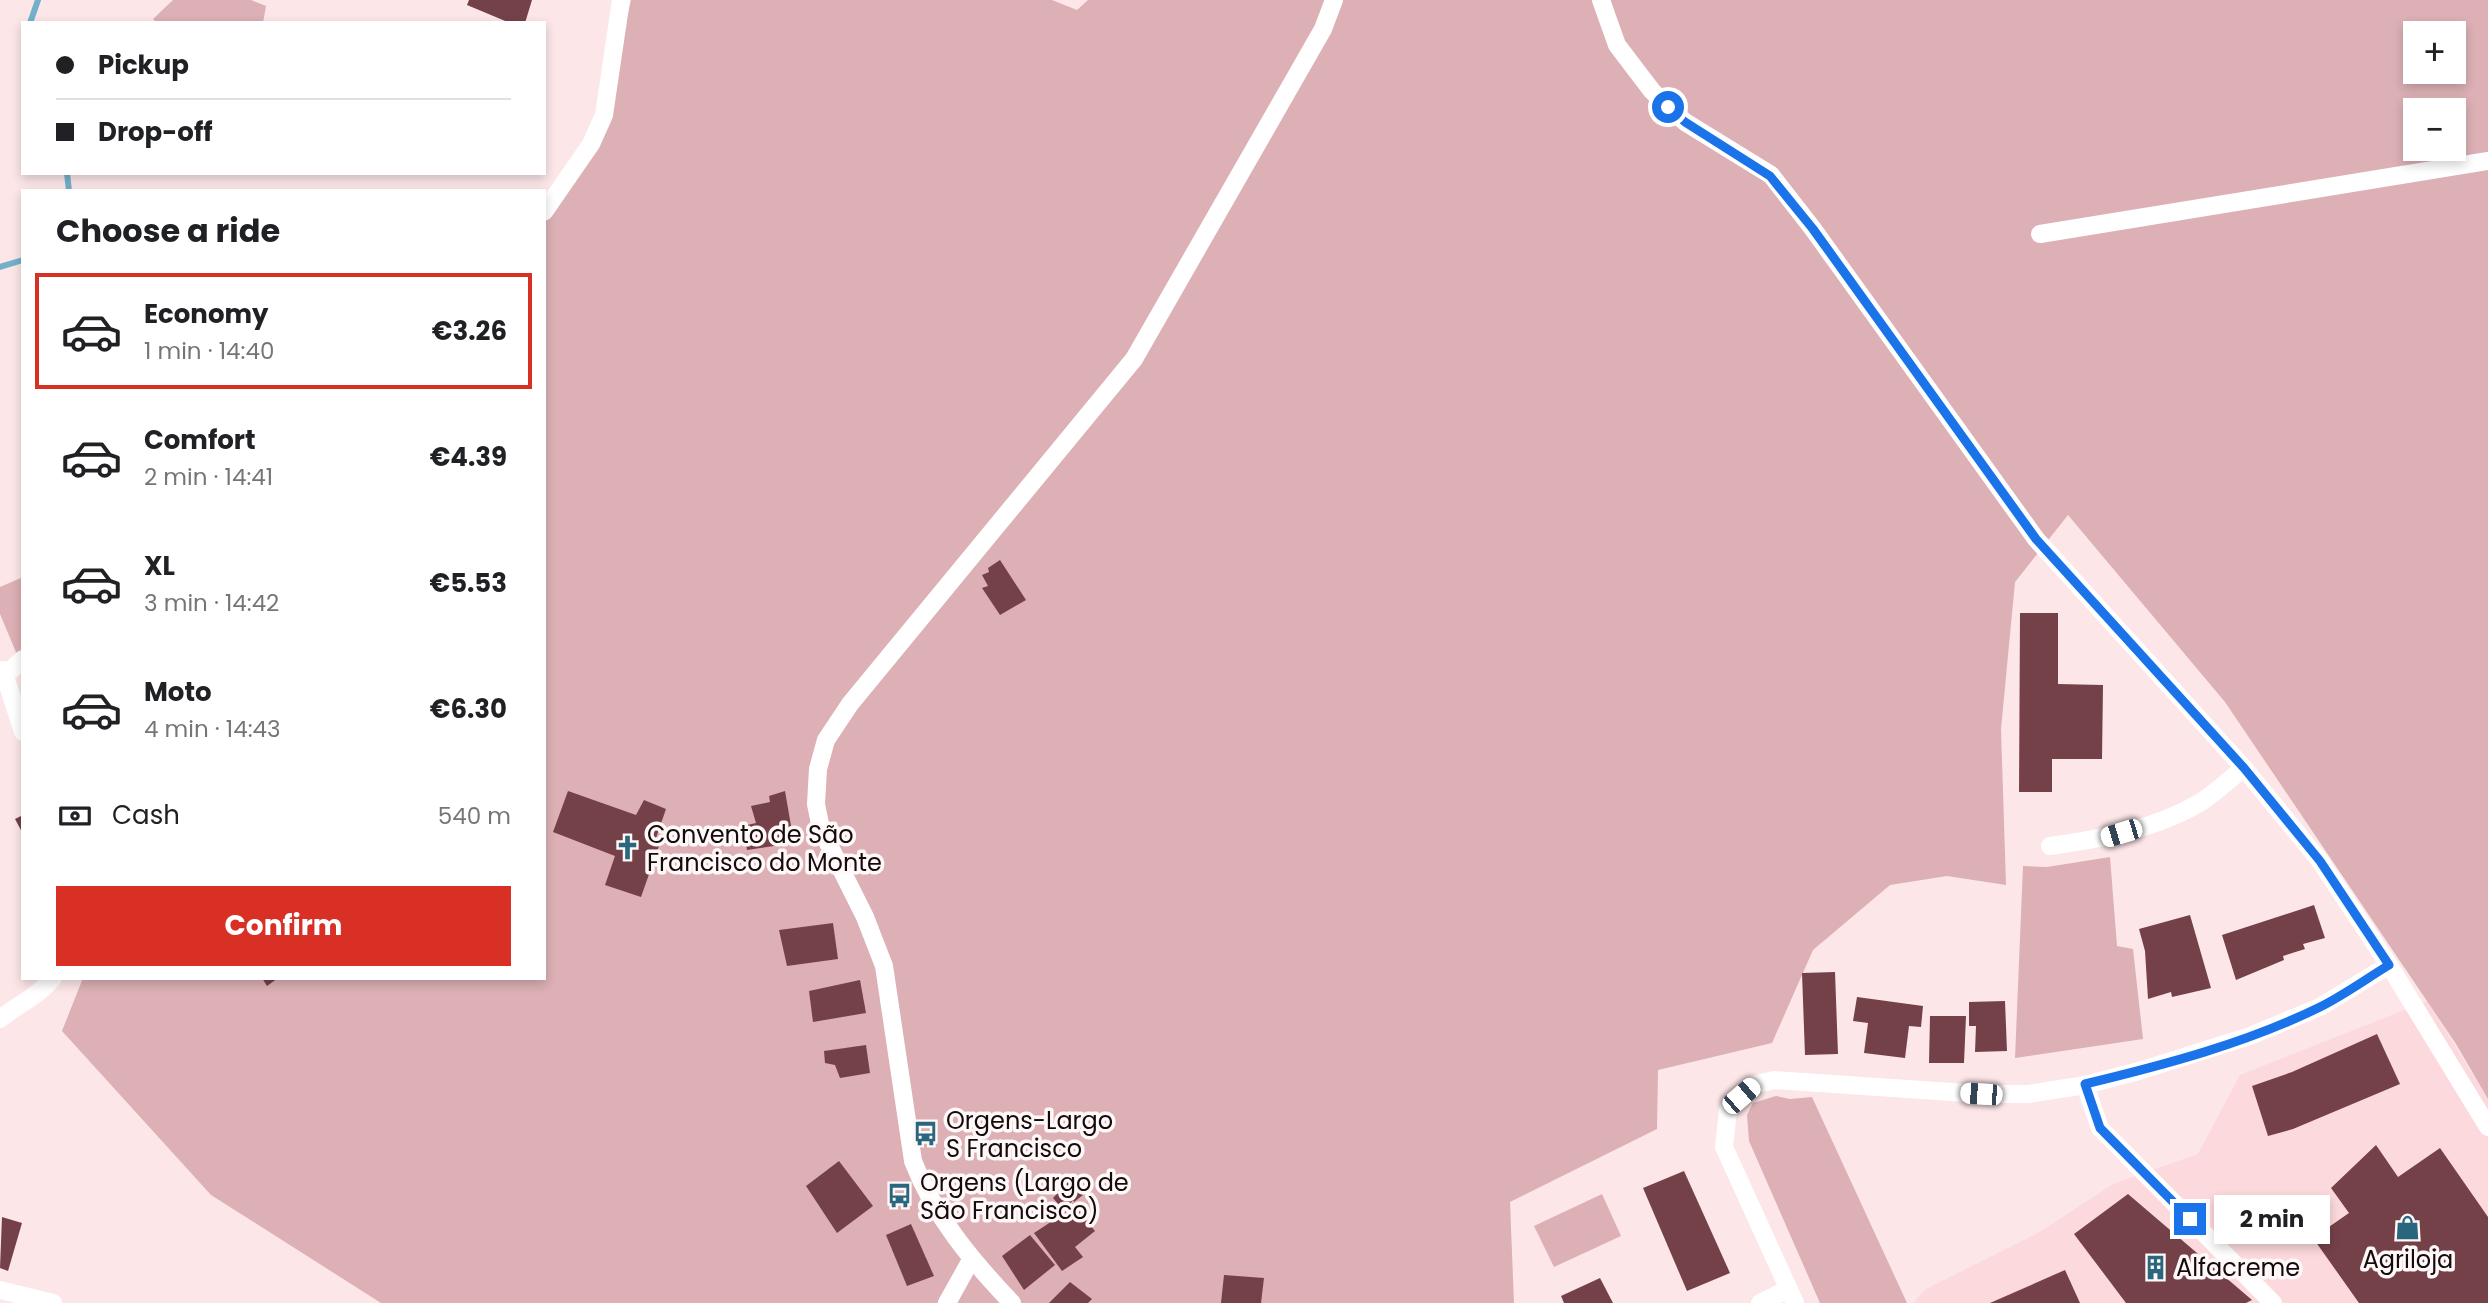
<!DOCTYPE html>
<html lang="en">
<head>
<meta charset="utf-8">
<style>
	:root { --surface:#fff; --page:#f6f6f6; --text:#202124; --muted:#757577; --line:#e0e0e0; --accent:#d93025 }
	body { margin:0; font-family:Poppins,sans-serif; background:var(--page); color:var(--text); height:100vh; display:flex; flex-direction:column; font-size:26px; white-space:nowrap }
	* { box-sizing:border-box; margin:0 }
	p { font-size:23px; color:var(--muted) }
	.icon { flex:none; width:38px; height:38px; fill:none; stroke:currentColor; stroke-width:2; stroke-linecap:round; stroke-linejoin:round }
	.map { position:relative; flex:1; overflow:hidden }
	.drawer { position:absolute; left:21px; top:189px; width:525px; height:791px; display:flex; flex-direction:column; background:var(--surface); border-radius:0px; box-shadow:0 4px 10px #0003 }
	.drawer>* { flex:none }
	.top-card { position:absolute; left:21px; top:21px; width:525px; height:154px; border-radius:0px; box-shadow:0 4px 10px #0003; display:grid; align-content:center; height:154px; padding:0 35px; background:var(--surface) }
	.fabs { position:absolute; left:2403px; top:21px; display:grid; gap:14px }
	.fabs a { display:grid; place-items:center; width:63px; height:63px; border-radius:0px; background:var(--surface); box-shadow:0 4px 10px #0003; font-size:35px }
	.end { position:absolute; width:32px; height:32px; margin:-16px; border:9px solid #1a73e8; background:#fff; box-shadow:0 0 0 4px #fff }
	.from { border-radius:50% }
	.bubble { position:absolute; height:49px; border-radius:0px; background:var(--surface); box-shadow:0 4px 10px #0003; font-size:23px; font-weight:700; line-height:49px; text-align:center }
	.car { position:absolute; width:21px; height:42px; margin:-21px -10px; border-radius:9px; box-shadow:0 0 5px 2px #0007; background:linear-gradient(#fff 24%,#345 0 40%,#fff 0 76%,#345 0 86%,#fff 0) }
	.top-card b { display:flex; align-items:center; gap:24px; height:66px; font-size:26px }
	.top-card b+b { border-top:2px solid var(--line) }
	.top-card i { width:18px; height:18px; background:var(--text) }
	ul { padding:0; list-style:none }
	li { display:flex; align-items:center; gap:21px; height:116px; margin:0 14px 10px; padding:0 21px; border:4px solid transparent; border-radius:0px }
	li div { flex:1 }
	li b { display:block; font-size:26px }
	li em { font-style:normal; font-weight:700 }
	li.on { border-color:var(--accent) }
	li>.icon { width:63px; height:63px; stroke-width:1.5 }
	h2 { padding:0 35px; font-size:32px; line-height:84px }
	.pay { display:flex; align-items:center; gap:18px; height:77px; padding:0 35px; font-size:26px }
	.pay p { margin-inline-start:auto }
	.action { display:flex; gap:14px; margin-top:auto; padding:14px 35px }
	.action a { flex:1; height:80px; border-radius:0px; background:var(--accent); color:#fff; font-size:28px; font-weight:700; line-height:80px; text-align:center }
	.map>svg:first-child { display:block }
	.built { fill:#fcd9dc }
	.green { fill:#dcb0b5; fill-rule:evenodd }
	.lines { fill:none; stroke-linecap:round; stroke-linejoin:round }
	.stream { stroke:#73b0ca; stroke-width:6 }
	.building { fill:#754148 }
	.minor { stroke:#fff; stroke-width:18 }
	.route { stroke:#1a73e8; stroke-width:9 }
	.labels { text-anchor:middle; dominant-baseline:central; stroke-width:7; stroke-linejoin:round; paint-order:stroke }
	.poi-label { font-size:24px; fill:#150a0c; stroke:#fff8f8; text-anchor:start }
</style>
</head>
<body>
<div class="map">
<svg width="2488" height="1303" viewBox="0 0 2488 1303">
	<rect width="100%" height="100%" fill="#fce6e8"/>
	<!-- built -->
	<polygon class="built" points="2427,1001 2488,1099 2488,1303 1913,1303 1926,1289 2040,1232 2113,1184 2198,1154 2240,1075"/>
	<!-- green -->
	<g class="green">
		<polygon points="173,0 251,0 266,6 263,23 157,23 153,19"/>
		<path d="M 631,0 L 1052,0 L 1077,10 L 1088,0 L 2488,0 L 2488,1099 L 2456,1044 L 2225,702 L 2068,515 L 2015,582 L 2001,729 L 2006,885 L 1947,876 L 1890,885 L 1813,950 L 1772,1043 L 1658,1070 L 1657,1129 L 1510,1202 L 1514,1303 L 381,1303 L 211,1195 L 62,1031 L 83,978 L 544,978 L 544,210 L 604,115 ZM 2415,33 L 2454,33 L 2454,72 L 2415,72 ZM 2415,110 L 2454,110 L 2454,149 L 2415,149 Z"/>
		<polygon points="23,577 23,669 0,614 0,587"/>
		<polygon points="2110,857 2117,946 2133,949 2143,1039 2015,1058 2023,866 2047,867"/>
		<polygon points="1776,1096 1790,1099 1812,1097 1907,1303 1820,1303 1749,1141 1747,1115 1753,1103"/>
		<polygon points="1602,1194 1621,1236 1554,1267 1534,1226"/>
	</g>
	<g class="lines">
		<!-- stream -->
		<g class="stream">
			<polyline points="30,23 38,0"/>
			<polyline points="67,173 69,191"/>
			<polyline points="0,267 23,260"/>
		</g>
	</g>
	<!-- building -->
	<g class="building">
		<polygon points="469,0 532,0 525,23 510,23 467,5"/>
		<polygon points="1000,560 1026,600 1000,615 982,588 988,586 982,575 989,572 988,568"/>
		<polygon points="2020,613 2058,613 2058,684 2103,685 2102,759 2052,759 2052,792 2019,792"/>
		<polygon points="568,791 636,815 644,800 666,809 656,838 661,840 641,897 605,885 615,856 553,832"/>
		<polygon points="785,791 794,843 747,850 743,826 756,823 751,806 770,802 769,796"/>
		<polygon points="23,815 23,834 15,819"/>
		<polygon points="2314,905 2325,938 2303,944 2305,949 2283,956 2284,960 2236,980 2222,935"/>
		<polygon points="2190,915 2211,988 2172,997 2171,992 2148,999 2145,951 2139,929"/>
		<polygon points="833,923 838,959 787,966 779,930"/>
		<polygon points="1835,972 1838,1054 1805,1055 1802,973"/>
		<polygon points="262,978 278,978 267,986"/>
		<polygon points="860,980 866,1013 813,1022 809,991"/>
		<polygon points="1857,997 1923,1006 1921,1027 1909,1026 1905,1058 1864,1053 1868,1023 1853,1021"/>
		<polygon points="2005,1001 2007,1051 1975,1052 1976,1026 1969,1026 1969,1002"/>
		<polygon points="1930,1016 1966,1016 1964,1063 1929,1063"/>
		<polygon points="2377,1034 2400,1084 2293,1129 2268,1136 2252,1086 2292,1072"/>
		<polygon points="866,1045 870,1073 840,1078 835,1065 825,1063 824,1051"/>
		<polygon points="2376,1145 2398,1177 2440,1148 2488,1217 2488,1303 2359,1303 2313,1238 2349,1213 2331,1188"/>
		<polygon points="839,1161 873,1206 837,1233 806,1186"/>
		<polygon points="1684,1171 1730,1273 1687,1291 1643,1188"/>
		<polygon points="1068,1182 1083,1195 1074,1202 1073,1200 1064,1211 1053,1198"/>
		<polygon points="2128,1194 2252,1300 2246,1303 2126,1303 2074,1234"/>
		<polygon points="1075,1206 1095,1231 1075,1247 1083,1257 1062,1271 1034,1233"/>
		<polygon points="2,1217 22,1223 8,1271 0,1268"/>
		<polygon points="911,1224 934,1276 907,1286 886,1235"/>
		<polygon points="1030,1235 1055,1265 1024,1290 1002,1256"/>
		<polygon points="2065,1270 2080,1303 1990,1303"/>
		<polygon points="1224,1275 1264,1278 1261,1303 1221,1303"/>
		<polygon points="1600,1278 1613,1303 1564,1303 1561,1296"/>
		<polygon points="1070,1282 1092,1299 1088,1303 1049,1303"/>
	</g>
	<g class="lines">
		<!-- minor -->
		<g class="minor">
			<polyline points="1601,0 1617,45 1652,91 1685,122 1771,175 1813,229 2036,539 2244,768 2320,861 2389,965 2488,1127"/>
			<polyline points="544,212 591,144 604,115 621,0"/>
			<polyline points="2040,234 2488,161"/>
			<polyline points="3,670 23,732"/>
			<polyline points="0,671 11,670 23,659"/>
			<path d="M 2050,846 C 2101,839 2156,829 2201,802 C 2216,792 2230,779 2244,768"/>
			<path d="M 0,1019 C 18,1004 39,996 53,978"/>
			<polyline points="2085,1085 2100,1128 2273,1303"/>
			<polyline points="0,1290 53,1303"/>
			<polyline points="947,1303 971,1260"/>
			<path d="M 1012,1303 C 972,1261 934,1216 913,1161 L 884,966 L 865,917 L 821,829 L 816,804 L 818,769 L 826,740 L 850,704 L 1134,359 L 1323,29 L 1334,0"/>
			<polyline points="1760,1303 1789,1289"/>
			<polyline points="1795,1303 1724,1147 1728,1110 1753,1085 1774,1080 1981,1094 2028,1094 2085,1085 2139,1071 2250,1036 2320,1007 2389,965"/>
		</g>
	</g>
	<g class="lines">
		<!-- route -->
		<path class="route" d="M 1668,107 L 1685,122 L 1770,176 L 1813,229 L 2036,539 L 2244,768 L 2320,861 L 2389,965 C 2366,979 2344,995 2320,1007 C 2247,1043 2164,1065 2085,1084 L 2100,1128 L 2190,1219"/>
	</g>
	<!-- icons -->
	<defs>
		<symbol id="church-bare" viewBox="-9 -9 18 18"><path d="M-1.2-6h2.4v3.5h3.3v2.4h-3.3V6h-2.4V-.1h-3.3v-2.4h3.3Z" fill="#2a677e" stroke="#fff8f8" stroke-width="2.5" paint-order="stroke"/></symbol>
		<symbol id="bus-bare" viewBox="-9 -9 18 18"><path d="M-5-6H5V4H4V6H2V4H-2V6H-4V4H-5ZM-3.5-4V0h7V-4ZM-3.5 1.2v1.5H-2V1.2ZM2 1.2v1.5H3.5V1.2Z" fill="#2a677e" stroke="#fff8f8" stroke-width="2.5" paint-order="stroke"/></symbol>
		<symbol id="shop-bare" viewBox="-9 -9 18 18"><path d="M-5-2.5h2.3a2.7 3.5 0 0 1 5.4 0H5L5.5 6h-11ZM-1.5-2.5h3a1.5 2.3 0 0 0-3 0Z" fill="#2a677e" stroke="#fff8f8" stroke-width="2.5" paint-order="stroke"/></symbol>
		<symbol id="building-bare" viewBox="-9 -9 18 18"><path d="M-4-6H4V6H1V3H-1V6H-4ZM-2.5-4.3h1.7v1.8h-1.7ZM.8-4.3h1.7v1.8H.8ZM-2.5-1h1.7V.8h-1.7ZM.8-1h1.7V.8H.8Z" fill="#2a677e" stroke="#fff8f8" stroke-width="2.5" paint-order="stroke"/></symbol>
	</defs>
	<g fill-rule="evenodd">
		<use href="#church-bare" x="610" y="830" width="35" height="35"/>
		<use href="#bus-bare" x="908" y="1116" width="35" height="35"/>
		<use href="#bus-bare" x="882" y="1178" width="35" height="35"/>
		<use href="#shop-bare" x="2390" y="1210" width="35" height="35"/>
		<use href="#building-bare" x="2138" y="1250" width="35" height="35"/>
	</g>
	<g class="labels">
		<!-- poi labels -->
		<g class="poi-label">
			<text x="647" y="834">Convento de São<tspan x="647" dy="28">Francisco do Monte</tspan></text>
			<text x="946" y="1120">Orgens-Largo<tspan x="946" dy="28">S Francisco</tspan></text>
			<text x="920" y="1182">Orgens (Largo de<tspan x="920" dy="28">São Francisco)</tspan></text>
			<text x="2408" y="1259" text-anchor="middle">Agriloja</text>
			<text x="2176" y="1267">Alfacreme</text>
		</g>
	</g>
</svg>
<div class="fabs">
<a>+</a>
<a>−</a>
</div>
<i class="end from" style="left:1668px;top:107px"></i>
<i class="end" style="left:2190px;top:1219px"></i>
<div class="bubble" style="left:2214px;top:1195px;width:116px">2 min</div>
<i class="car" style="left:2121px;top:833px;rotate:253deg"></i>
<i class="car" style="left:1981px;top:1094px;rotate:274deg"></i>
<i class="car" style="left:1741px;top:1096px;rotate:49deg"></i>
<div class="top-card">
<b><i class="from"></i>Pickup</b>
<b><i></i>Drop-off</b>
</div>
<section class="drawer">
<h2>Choose a ride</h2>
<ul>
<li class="on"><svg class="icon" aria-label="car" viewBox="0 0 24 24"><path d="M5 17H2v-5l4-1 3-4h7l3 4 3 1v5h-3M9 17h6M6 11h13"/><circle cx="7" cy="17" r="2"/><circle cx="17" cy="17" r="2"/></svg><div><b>Economy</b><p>1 min · 14:40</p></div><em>€3.26</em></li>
<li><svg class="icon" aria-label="car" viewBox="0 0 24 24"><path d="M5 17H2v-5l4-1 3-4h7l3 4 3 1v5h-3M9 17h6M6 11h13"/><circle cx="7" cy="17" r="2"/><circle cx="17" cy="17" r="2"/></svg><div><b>Comfort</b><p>2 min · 14:41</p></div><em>€4.39</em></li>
<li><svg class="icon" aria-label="car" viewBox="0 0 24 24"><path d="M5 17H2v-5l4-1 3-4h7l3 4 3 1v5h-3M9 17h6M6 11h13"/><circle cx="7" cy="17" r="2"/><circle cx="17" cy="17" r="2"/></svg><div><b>XL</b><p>3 min · 14:42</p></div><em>€5.53</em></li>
<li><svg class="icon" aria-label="car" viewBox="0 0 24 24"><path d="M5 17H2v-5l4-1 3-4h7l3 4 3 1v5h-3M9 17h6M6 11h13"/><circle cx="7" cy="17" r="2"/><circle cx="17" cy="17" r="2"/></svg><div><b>Moto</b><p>4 min · 14:43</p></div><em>€6.30</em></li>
</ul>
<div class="pay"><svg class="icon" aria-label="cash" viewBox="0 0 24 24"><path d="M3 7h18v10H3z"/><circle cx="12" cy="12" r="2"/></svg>Cash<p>540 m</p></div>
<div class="action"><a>Confirm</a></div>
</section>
</div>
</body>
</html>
